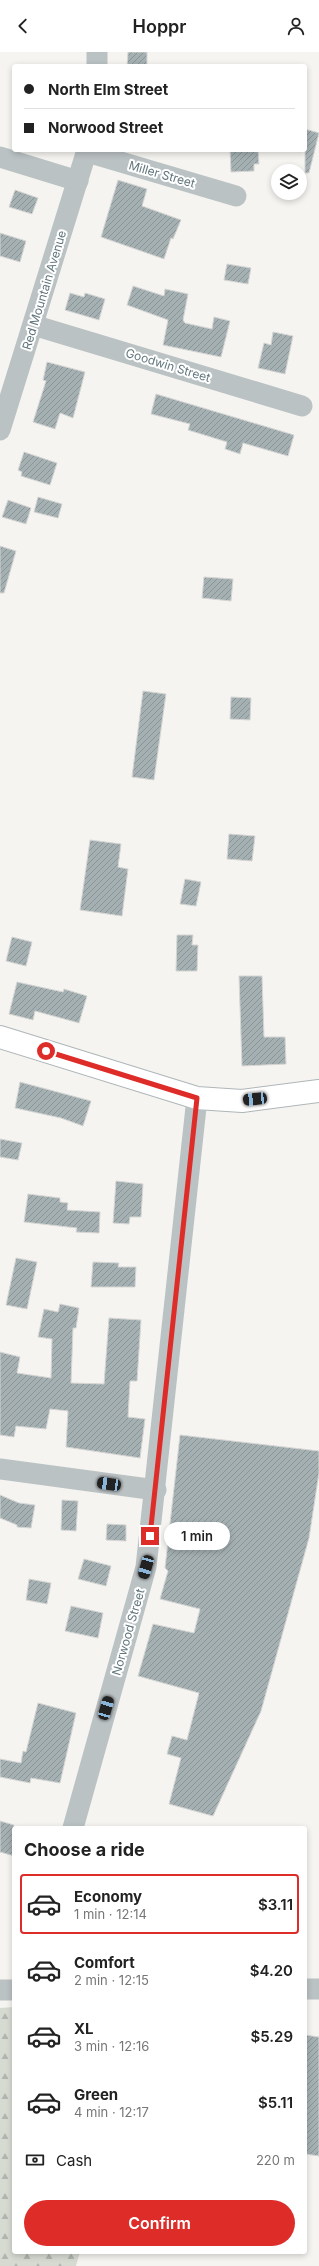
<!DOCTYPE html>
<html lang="en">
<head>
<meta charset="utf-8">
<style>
	:root { --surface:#fff; --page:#f6f6f6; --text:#222; --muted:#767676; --line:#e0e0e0; --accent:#de2c29 }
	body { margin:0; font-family:Inter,sans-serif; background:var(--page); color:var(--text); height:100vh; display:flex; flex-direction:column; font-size:15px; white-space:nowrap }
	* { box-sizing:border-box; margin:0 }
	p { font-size:13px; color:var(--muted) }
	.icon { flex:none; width:22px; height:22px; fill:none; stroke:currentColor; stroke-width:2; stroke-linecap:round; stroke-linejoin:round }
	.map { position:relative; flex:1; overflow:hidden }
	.side { position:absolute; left:12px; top:1774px; width:295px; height:428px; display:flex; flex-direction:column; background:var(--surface); border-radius:4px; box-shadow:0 2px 6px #0003 }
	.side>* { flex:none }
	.top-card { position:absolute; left:12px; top:12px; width:295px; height:88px; border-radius:4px; box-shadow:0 2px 6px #0003; display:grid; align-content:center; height:88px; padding:0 12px; background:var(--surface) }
	.tools { position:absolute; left:271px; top:112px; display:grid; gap:8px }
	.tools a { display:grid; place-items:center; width:36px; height:36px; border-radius:50%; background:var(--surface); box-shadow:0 2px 6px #0003; font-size:20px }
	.end { position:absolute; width:18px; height:18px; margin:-9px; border:5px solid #de2c29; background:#fff; box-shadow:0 0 0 2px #fff }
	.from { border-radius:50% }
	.bubble { position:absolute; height:28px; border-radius:14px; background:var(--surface); box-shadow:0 2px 6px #0003; font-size:13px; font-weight:600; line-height:28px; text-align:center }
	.car { position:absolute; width:12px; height:24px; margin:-12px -6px; border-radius:5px; box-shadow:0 0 3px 1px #0007; background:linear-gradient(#222 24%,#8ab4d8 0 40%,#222 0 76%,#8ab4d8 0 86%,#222 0) }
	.top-card b { display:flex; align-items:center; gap:14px; height:38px; font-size:15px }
	.top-card b+b { border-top:1px solid var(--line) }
	.top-card i { width:10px; height:10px; background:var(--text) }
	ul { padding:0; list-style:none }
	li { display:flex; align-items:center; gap:12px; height:60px; margin:0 8px 6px; padding:0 4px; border:2px solid transparent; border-radius:4px }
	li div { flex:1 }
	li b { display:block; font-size:15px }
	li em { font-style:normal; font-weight:600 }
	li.current { border-color:var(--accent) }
	li>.icon { width:36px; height:36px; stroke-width:1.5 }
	h2 { padding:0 12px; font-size:18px; line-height:48px }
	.pay { display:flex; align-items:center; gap:10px; height:44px; padding:0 12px; font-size:15px }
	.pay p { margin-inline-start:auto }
	.button { display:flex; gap:8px; margin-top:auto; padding:8px 12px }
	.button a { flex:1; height:46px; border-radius:24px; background:var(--accent); color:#fff; font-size:16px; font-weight:600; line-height:46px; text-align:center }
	header { display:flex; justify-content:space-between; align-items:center; height:52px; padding:0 12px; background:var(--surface); font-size:18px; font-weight:600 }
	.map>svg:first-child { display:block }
	.forest { fill:url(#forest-firs) }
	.building { fill:url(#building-hatch); stroke:#d6d6d4 }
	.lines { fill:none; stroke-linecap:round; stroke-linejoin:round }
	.primary-casing { stroke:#afb6b8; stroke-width:24 }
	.street { stroke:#bbc2c4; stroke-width:21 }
	.primary { stroke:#fff; stroke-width:22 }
	.route { stroke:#de2c29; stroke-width:5 }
	.labels { text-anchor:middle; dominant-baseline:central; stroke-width:4; stroke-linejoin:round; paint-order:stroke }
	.street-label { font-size:12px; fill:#61767c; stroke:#fff }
</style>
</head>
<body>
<header><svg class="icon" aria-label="back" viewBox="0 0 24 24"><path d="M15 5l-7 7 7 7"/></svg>Hoppr<svg class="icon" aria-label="person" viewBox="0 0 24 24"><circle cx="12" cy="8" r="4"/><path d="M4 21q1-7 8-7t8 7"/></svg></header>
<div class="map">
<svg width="319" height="2214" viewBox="0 0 319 2214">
	<defs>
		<pattern id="forest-firs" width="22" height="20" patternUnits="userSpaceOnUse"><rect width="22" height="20" fill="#d6dad1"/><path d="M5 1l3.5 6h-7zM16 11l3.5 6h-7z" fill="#b1b5af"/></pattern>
		<pattern id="building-hatch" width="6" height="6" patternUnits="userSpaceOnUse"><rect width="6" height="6" fill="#a5b0b3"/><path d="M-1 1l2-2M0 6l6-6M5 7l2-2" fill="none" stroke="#8a9497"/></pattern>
	</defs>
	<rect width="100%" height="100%" fill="#f5f4f1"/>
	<!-- forest -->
	<polygon class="forest" points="14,1955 14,2200 80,2200 76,2214 0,2214 0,1956"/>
	<!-- building -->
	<g class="building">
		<polygon points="128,0 147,0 147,14 127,14"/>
		<polygon points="305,77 319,81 309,121 305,121"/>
		<polygon points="230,98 258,98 259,112 254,112 254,119 231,120"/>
		<polygon points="118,128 147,137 142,154 181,168 173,187 171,186 164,207 101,185"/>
		<polygon points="15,138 38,146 32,162 9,155"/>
		<polygon points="0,181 26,189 20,210 0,204"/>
		<polygon points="227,212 251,216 248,232 224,228"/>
		<polygon points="133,234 164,244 165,237 188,242 183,268 185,271 212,277 214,265 230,269 221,305 163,293 168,268 127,253"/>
		<polygon points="70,241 84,245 85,241 105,247 99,268 65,258"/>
		<polygon points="273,280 293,284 285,322 258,316 264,291 271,293"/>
		<polygon points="47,310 85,320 73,366 60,361 55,377 33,370 46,329 43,328"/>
		<polygon points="156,342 294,383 288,404 243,391 240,402 225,397 227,390 188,378 190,372 151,362"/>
		<polygon points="24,400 57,411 50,433 21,424 22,420 18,418"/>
		<polygon points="38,445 62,452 58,466 34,460"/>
		<polygon points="8,448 31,456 26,472 2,465"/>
		<polygon points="0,494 16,499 4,541 0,541"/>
		<polygon points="204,525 233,527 231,549 202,546"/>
		<polygon points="143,639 166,642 154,728 132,725"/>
		<polygon points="231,645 251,646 250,668 230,667"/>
		<polygon points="229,782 255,784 252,809 227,807"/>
		<polygon points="90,788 121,792 118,815 128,817 122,864 80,858"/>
		<polygon points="185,827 201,830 196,854 180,852"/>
		<polygon points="177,883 193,883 192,893 198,893 197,919 176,919"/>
		<polygon points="12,885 32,890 26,914 6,909"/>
		<polygon points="239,924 262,924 264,985 285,985 286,1012 242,1014"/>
		<polygon points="17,930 63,940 64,937 87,944 79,971 35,959 33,968 9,962"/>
		<polygon points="20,1030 91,1049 83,1074 61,1066 15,1056"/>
		<polygon points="0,1087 22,1091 18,1108 0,1105"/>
		<polygon points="116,1129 143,1132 141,1165 130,1165 129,1172 113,1171"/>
		<polygon points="28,1142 60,1146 60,1150 68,1151 67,1158 100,1160 99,1181 76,1180 77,1176 24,1170"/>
		<polygon points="16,1206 37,1210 27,1257 6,1253"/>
		<polygon points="93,1210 119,1211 118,1215 136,1215 135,1235 91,1235"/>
		<polygon points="60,1252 79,1256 76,1276 73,1276 71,1331 104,1332 109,1266 141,1268 137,1329 130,1329 128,1365 145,1367 140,1406 66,1395 68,1359 50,1357 46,1377 16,1374 14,1385 0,1383 0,1300 20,1305 17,1321 51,1326 52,1287 38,1285 44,1257 58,1260"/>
		<polygon points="180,1383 319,1399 319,1421 309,1486 261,1659 213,1764 169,1752 181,1706 167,1702 172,1684 187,1688 199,1641 138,1624 153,1572 194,1581 200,1557 160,1547 168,1519 165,1516"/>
		<polygon points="0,1443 19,1451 35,1453 31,1476 17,1475 17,1473 0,1466"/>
		<polygon points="62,1448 78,1449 76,1479 61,1478"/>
		<polygon points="107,1472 126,1473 126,1489 106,1488"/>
		<polygon points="84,1507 111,1514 106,1534 78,1527"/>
		<polygon points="29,1527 51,1531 47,1552 26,1548"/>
		<polygon points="71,1554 103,1561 98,1586 65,1579"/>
		<polygon points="38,1651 76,1661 60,1731 31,1726 30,1731 0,1725 0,1707 21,1711 23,1699 26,1700"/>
		<polygon points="0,1769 14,1773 14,1804 0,1800"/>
		<polygon points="305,1983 319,1985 319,2104 305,2102"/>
	</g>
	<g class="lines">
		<defs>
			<polyline id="primary" points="0,985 197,1046 242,1049 319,1039"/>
		</defs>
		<!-- primary casing -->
		<use href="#primary" class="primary-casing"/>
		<!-- street -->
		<g class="street">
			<polyline points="97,14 97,0"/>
			<polyline points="87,100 236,144"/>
			<polyline points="0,105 78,129"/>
			<polyline points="33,273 302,354"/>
			<polyline points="0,378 87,98"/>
			<polyline points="0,1417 156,1438"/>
			<polyline points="73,1776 146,1515 197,1046"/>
			<polyline points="305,1937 319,1937"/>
			<polyline points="0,1938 14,1938"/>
		</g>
		<!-- primary -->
		<use href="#primary" class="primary"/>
	</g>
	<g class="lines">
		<!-- route -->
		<polyline class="route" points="46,999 197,1046 150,1484"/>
	</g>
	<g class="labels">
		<!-- street labels -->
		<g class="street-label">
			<text transform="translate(162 122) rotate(16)">Miller Street</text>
			<text transform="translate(44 238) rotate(-73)">Red Mountain Avenue</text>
			<text transform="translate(168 313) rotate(17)">Goodwin Street</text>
			<text transform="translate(128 1580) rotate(-74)">Norwood Street</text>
		</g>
	</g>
</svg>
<div class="tools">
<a><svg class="icon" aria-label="layers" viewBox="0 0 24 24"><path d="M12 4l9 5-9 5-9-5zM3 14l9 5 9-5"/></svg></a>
</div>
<i class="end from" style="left:46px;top:999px"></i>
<i class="end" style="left:150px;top:1484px"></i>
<div class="bubble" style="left:164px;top:1470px;width:66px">1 min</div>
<i class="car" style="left:255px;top:1047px;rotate:264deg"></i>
<i class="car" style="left:109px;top:1432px;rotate:278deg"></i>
<i class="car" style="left:146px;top:1515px;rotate:196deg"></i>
<i class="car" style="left:106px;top:1656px;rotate:16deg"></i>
<div class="top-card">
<b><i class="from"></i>North Elm Street</b>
<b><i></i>Norwood Street</b>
</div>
<section class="side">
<h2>Choose a ride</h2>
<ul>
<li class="current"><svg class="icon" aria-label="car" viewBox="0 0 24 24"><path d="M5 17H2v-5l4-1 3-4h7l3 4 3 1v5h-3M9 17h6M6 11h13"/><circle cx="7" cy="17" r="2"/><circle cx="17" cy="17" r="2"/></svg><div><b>Economy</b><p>1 min · 12:14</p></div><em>$3.11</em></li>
<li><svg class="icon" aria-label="car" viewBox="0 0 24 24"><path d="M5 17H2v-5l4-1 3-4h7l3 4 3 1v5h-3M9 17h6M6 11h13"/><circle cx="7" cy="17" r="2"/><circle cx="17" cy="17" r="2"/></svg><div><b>Comfort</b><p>2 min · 12:15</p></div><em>$4.20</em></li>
<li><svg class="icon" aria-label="car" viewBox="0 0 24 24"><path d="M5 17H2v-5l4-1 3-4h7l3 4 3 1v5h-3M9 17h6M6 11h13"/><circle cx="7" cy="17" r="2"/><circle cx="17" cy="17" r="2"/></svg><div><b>XL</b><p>3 min · 12:16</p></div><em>$5.29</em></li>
<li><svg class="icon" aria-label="car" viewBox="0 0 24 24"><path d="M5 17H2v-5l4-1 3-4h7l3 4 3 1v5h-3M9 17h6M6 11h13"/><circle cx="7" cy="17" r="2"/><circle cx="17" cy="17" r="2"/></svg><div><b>Green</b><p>4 min · 12:17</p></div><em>$5.11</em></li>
</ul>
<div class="pay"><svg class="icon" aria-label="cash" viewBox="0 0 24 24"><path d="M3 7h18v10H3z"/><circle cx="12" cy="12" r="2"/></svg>Cash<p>220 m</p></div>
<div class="button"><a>Confirm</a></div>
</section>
</div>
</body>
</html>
